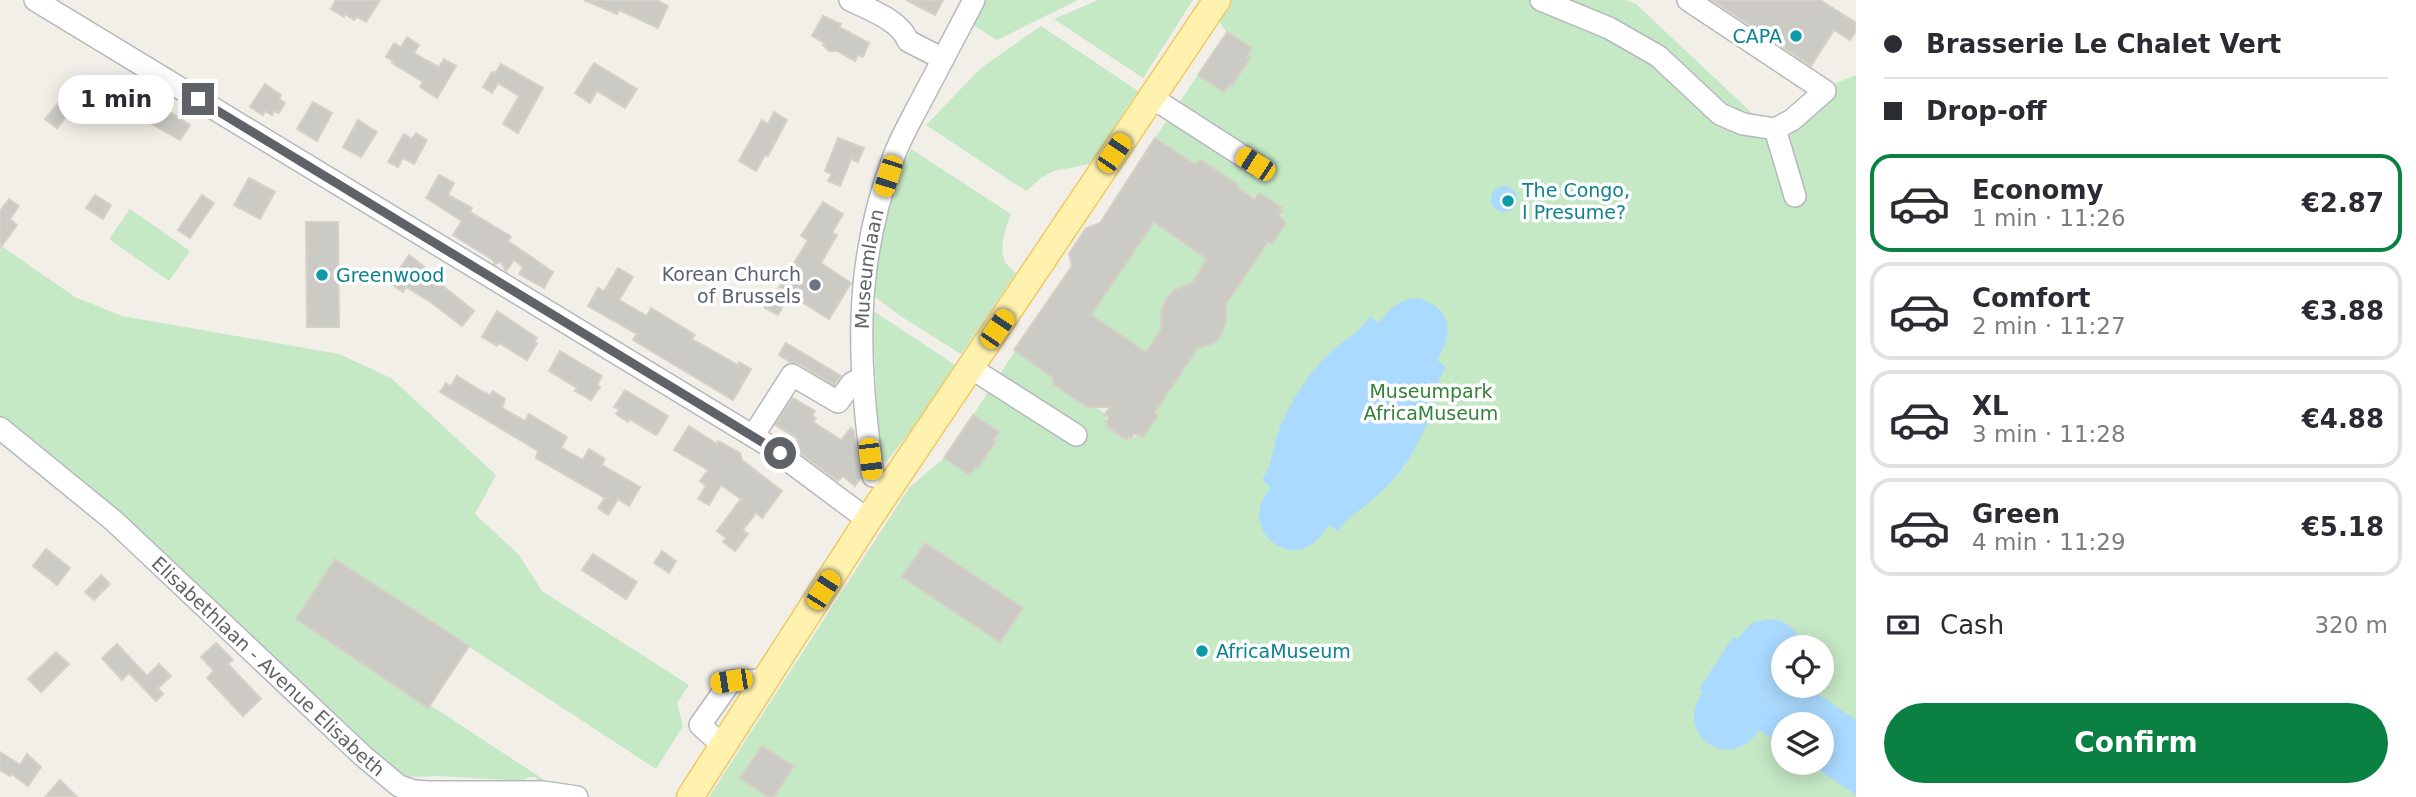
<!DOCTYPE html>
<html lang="en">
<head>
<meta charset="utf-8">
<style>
	:root { --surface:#fff; --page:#f7f7f7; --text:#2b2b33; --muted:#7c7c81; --line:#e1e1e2; --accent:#0b8043 }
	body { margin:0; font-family:"DejaVu Sans",sans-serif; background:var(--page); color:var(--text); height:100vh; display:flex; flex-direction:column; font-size:26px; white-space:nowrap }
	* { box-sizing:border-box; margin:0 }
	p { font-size:23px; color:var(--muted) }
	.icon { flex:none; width:38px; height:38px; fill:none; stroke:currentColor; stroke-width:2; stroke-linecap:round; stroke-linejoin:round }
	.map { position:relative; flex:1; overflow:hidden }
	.panel { display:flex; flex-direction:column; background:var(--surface); width:560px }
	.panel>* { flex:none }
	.guide { display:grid; align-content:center; height:154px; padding:0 28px; background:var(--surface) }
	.fabs { position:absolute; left:1771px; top:635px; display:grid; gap:14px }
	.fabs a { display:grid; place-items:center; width:63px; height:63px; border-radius:50%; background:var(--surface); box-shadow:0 4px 18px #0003; font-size:35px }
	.end { position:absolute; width:32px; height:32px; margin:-16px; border:9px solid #5f6368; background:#fff; box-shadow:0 0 0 4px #fff }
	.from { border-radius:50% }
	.bubble { position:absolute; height:49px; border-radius:24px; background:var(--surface); box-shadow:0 4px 18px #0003; font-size:23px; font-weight:600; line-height:49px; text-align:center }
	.car { position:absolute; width:21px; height:42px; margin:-21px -10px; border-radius:9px; box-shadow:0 0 5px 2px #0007; background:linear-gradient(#f5c518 24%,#345 0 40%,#f5c518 0 76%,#345 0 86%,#f5c518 0) }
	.guide b { display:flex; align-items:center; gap:24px; height:66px; font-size:26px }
	.guide b+b { border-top:2px solid var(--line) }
	.guide i { width:18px; height:18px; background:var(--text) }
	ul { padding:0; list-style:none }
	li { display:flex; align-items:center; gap:21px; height:98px; margin:0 14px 10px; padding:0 14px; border:4px solid var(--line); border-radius:21px }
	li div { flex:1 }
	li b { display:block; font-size:26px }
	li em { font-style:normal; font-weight:600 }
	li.current { border-color:var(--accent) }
	li>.icon { width:63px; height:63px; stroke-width:1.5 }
	.pay { display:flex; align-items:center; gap:18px; height:77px; padding:0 28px; font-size:26px }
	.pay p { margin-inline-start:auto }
	.button { display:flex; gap:14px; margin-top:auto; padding:14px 28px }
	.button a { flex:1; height:80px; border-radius:42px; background:var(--accent); color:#fff; font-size:28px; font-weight:600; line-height:80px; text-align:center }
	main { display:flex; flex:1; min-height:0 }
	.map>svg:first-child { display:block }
	.green { fill:#c5e8c5; fill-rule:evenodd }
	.water { fill:#aadaff }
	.building { fill:#cccac5; stroke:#d6d1c6; stroke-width:2; fill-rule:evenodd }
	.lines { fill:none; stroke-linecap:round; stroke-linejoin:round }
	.minor-casing { stroke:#b5b8bc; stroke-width:24 }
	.major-casing { stroke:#f2c960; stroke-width:29 }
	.minor { stroke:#fff; stroke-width:21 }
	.major { stroke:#fff2af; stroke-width:26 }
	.route { stroke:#5f6368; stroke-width:9 }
	.culture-dot { fill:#0f9aa8; stroke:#fff; stroke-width:2.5 }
	.worship-dot { fill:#6b7280; stroke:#fff; stroke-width:2.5 }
	.labels { text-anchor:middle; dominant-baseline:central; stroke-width:7; stroke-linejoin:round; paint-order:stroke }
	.culture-label { font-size:19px; fill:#0d838f; stroke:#fff; text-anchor:start }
	.street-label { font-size:19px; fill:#5f6368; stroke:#fff }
	.worship-label { font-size:19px; fill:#5b616d; stroke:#fff; text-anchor:end }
	.park-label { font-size:19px; fill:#348238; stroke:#fff }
</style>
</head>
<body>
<main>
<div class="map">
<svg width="1856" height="797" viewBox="0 0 1856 797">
	<rect width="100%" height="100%" fill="#f1efe8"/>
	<!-- green -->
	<g class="green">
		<polygon points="985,0 1078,0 997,40 973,25"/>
		<polygon points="1098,0 1193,0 1143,78 1054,19"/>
		<path d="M 1216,0 L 1626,0 L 1636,4 L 1770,130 L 1834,84 L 1856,75 L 1856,797 L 709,797 L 909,488 L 944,458 L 970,475 L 975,467 L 978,468 L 995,442 L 993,440 L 999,432 L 973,415 L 1015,351 L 1055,379 L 1054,385 L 1087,407 L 1092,404 L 1105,414 L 1107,427 L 1127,440 L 1137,436 L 1144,437 L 1157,417 L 1155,412 L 1197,349 L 1214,343 L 1221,336 L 1226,323 L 1226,304 L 1267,244 L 1272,244 L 1284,219 L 1282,217 L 1281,207 L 1261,194 L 1252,197 L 1234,190 L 1236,183 L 1203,161 L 1201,161 L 1198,166 L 1155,138 L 1198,75 L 1224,92 L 1230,84 L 1232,85 L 1250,59 L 1247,56 L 1252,48 C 1226,31 1219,33 1216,0 ZM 925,543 L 1022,608 L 1000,642 L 902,577 ZM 1783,648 L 1822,648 L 1822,686 L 1783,686 ZM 1783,724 L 1822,724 L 1822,763 L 1783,763 Z"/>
		<polygon points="1041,26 1138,91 1090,164 1054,171 1041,178 1026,191 926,125 981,68"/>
		<path d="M 911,149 L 1011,214 C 1006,227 999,246 1004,260 C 1006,265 1013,270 1016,273 L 961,354 L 899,315 L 871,294 C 878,244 887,194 911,149 Z"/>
		<polygon points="130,209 190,251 169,281 109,239"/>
		<polygon points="1154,222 1207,259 1191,284 1174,290 1165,301 1161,312 1162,326 1146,352 1091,315"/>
		<polygon points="0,245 75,297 122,316 339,354 391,378 496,475 475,514 519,555 542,591 689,685 677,703 683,726 656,769 335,559 296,620 427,708 430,705 549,783 538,782 535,777 528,777 524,781 438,776 402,777 291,674 0,418"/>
		<polygon points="872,310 955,365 917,423 887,461 880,461"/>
	</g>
	<!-- water -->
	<g class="water">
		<circle cx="1504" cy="199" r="13"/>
		<path d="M 1417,298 C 1452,307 1454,333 1437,360 L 1446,367 C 1437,380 1436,392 1432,407 C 1427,425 1419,442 1410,457 C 1400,474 1385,489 1370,502 C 1358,512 1347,517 1338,531 L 1329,525 C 1322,534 1316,544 1305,548 C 1280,557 1254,533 1260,507 C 1262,500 1267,493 1271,487 L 1262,480 C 1271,467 1272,455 1276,440 C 1281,423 1289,406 1299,391 C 1309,374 1323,358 1338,346 C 1350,336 1361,331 1370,317 L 1379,323 C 1390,308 1398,300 1417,298 Z"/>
		<path d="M 1769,619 C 1787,620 1798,630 1802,647 L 1783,648 L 1783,686 L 1806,686 L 1856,720 L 1856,795 L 1809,763 L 1822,763 L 1822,724 L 1783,724 L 1783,746 L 1759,730 C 1730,774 1672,735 1703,692 L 1699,689 L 1733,637 L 1737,639 L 1752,623 Z"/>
	</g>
	<!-- building -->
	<g class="building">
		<polygon points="336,0 380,0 366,22 357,17 354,20 345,14 344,17 331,9"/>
		<polygon points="584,0 656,0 668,6 658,28 619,10 617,14"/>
		<polygon points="906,0 943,0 935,15"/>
		<polygon points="1712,0 1820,0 1856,23 1856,31 1850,40 1834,30 1811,66"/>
		<polygon points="823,16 841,24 839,27 869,43 863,57 858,55 855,61 837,51 829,51 823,45 824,43 812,36"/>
		<polygon points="1227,32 1252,48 1247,56 1250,58 1232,86 1230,84 1224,92 1198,75"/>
		<polygon points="407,37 419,45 414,53 426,60 439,67 444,59 456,66 437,98 420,87 423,82 392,63 393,61 386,57 394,43 401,47"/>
		<polygon points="594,63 637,89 625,108 597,91 590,103 575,93"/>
		<polygon points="501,64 543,88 518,133 503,124 519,96 498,83 492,93 483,87 492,72 495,73"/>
		<polygon points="125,83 190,125 180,140 139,117 114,100"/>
		<polygon points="265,84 281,95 279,99 285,103 279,113 274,111 272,115 265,111 263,115 250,107"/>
		<polygon points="62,99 73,108 57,128 45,119"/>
		<polygon points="313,102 332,113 317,141 297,129"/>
		<polygon points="774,112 787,120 768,156 765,155 756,171 739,161 762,120 768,124"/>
		<polygon points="358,120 377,132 361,157 343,147"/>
		<polygon points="416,133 427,140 414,164 403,158 398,167 388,162 404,134 412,139"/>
		<polygon points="838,138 864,148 858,162 851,159 840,186 828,181 832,174 825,171"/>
		<path d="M 1155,138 L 1195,164 L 1201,160 L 1236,183 L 1240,189 L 1254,199 L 1260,193 L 1282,208 L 1280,210 L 1282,211 L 1279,215 L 1286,223 L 1272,244 L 1268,242 L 1226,304 L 1226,323 L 1220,337 L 1214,343 L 1197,349 L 1155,412 L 1157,417 L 1143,437 L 1134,434 L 1131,439 L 1129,437 L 1127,440 L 1106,426 L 1108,424 L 1106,422 L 1109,417 L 1104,415 L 1110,407 L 1087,407 L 1053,384 L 1053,378 L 1014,350 L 1072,266 L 1069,254 L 1086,228 L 1100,223 ZM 1154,222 L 1207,259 L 1192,283 L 1174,290 L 1165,301 L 1161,312 L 1161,329 L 1146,352 L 1091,315 Z"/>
		<polygon points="439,175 454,183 448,195 472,208 470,212 507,234 511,237 508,241 553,272 544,288 519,274 523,267 514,260 506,271 501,262 494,264 493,260 453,235 462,221 426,198"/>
		<polygon points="249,178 275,192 260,219 234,205"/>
		<polygon points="95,195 111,205 103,219 86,208"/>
		<polygon points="202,195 214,203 190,238 178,230"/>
		<polygon points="9,199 19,206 10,219 17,225 0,248 0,211"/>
		<polygon points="823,202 843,214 832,233 837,235 821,263 851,283 829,319 789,294 778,315 765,308 771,296 773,298 808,240 801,236"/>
		<polygon points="306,222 338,222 339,327 307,327"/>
		<polygon points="409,255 445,283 443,286 474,311 462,326 432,303 406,287 403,292 390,283"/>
		<polygon points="618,268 633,277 619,300 647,316 651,308 695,335 692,339 738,365 739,362 751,369 733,400 633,340 637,334 588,306 598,288 604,291"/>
		<polygon points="497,311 537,338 534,342 537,343 527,360 499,343 497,346 482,337"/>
		<polygon points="786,343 841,376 834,385 799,364 790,362 779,355"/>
		<polygon points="560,351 602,376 597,385 600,387 591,400 575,391 577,388 549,371"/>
		<polygon points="457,376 483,392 490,395 493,391 505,399 502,408 525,421 529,414 567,437 561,448 583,460 589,449 605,459 602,465 640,487 629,506 618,499 608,515 598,508 605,498 536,458 538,451 440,392 446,383 451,386"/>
		<polygon points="625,390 668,416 658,433 656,435 629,419 628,422 616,414 619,409 614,407"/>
		<polygon points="793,398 815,411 812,416 816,418 813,422 841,440 851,428 854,431 860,479 855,486 843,476 838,481 792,447 798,439 775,425"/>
		<polygon points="973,415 999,432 993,440 996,441 978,468 975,467 970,475 944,458"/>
		<polygon points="689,426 717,444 718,441 740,453 742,460 782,491 762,518 756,513 743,530 748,534 735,551 723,542 726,538 717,531 741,499 721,485 709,505 698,499 706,486 700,481 708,470 674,450"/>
		<polygon points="925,543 1023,608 1000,642 902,577"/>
		<polygon points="46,549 70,568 57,585 33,566"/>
		<polygon points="662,551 676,561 669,573 654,563"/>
		<polygon points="593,554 637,582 626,599 582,570"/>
		<polygon points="335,559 469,646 428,708 296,619"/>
		<polygon points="101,575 110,584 94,600 85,592"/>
		<polygon points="216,643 233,660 228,664 261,699 243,716 207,678 214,671 201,657"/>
		<polygon points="117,644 147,676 159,664 171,676 158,688 163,694 156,701 129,673 122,680 102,658"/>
		<polygon points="56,652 69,664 41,692 28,679"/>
		<polygon points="762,746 794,766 774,797 768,797 740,778"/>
		<polygon points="0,752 20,765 27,754 41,767 28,786 12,774 10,776 0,770"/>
		<polygon points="60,780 77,797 45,797"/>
	</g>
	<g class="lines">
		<defs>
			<g id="minor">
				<polyline points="35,0 766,444 868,520"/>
				<path d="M 850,0 C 870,10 900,20 908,41 L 943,59"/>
				<polyline points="1541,0 1609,28 1658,56 1720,114 1743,124 1775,129 1792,120 1825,91 1688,0"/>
				<polyline points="1151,97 1255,164"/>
				<polyline points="1775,129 1795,196"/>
				<polyline points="971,368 1076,435"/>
				<path id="s1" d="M 0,428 L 114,521 L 363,756 L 399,786 L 414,791 L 428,792 L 543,792 L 577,797"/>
				<polyline points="753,436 792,375 838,402 852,383 863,378"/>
				<path id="s2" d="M 873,476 C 858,361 852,267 894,156 C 901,137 912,118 922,99 C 939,66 957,33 974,0"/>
				<polyline points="723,746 700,725 731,681 765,680"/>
			</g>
			<polyline id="major" points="690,797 868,520 1217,0"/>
		</defs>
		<!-- minor casing -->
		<use href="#minor" class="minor-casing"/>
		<!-- major casing -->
		<use href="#major" class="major-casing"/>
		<!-- minor -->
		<use href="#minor" class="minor"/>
		<!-- major -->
		<use href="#major" class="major"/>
	</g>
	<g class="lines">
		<!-- route -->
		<polyline class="route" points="198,99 780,453"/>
	</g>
	<!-- markers -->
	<g class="culture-dot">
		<circle cx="1796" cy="36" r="7"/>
		<circle cx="1508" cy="201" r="7"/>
		<circle cx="322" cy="275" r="7"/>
		<circle cx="1202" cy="651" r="7"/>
	</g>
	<circle class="worship-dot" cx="815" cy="285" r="7"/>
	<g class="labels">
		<!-- culture labels -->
		<g class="culture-label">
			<text x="1782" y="36" text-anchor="end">CAPA</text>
			<text x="1522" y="190">The Congo,<tspan x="1522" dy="22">I Presume?</tspan></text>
			<text x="336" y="275">Greenwood</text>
			<text x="1216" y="651">AfricaMuseum</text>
		</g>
		<!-- street labels -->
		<g class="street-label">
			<text stroke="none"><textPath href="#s2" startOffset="208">Museumlaan</textPath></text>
			<text stroke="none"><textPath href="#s1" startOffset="359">Elisabethlaan - Avenue Elisabeth</textPath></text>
		</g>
		<!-- worship labels -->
		<g class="worship-label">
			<text x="801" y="274">Korean Church<tspan x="801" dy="22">of Brussels</tspan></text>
		</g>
		<!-- park labels -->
		<g class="park-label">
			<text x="1431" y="391">Museumpark<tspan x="1431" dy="22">AfricaMuseum</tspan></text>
		</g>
	</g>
</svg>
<div class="fabs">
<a><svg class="icon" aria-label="locate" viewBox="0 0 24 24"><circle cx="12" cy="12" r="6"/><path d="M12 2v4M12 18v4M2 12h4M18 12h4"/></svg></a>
<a><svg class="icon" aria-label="layers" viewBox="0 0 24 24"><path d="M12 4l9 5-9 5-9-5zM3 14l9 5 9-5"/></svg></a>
</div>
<i class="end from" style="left:780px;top:453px"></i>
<i class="end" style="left:198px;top:99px"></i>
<div class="bubble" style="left:58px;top:75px;width:116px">1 min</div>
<i class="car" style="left:1114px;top:153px;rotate:34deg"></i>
<i class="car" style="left:1255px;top:164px;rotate:303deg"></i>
<i class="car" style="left:888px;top:176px;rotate:198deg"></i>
<i class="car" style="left:997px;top:329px;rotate:34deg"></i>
<i class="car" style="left:870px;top:459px;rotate:173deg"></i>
<i class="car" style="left:823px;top:590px;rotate:33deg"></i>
<i class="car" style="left:731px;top:681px;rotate:261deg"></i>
</div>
<section class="panel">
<div class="guide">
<b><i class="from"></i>Brasserie Le Chalet Vert</b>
<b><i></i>Drop-off</b>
</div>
<ul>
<li class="current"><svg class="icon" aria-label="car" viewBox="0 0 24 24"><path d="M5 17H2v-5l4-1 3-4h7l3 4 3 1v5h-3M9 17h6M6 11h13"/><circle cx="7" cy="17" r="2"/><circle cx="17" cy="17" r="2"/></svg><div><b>Economy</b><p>1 min · 11:26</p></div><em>€2.87</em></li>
<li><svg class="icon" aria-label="car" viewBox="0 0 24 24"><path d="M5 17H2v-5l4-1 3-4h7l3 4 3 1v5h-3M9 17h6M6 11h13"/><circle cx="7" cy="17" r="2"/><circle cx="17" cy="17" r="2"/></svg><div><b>Comfort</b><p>2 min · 11:27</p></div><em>€3.88</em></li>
<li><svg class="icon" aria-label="car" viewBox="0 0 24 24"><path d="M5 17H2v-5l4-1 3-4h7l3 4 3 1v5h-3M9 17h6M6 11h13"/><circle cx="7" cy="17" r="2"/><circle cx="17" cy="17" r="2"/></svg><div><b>XL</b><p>3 min · 11:28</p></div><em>€4.88</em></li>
<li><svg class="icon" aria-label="car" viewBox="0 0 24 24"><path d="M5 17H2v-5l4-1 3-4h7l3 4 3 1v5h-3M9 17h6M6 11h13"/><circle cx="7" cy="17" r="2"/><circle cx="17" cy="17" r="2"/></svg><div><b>Green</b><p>4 min · 11:29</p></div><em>€5.18</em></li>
</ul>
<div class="pay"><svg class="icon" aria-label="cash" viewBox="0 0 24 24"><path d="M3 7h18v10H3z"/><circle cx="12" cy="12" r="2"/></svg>Cash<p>320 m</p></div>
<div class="button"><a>Confirm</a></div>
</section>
</main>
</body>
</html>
